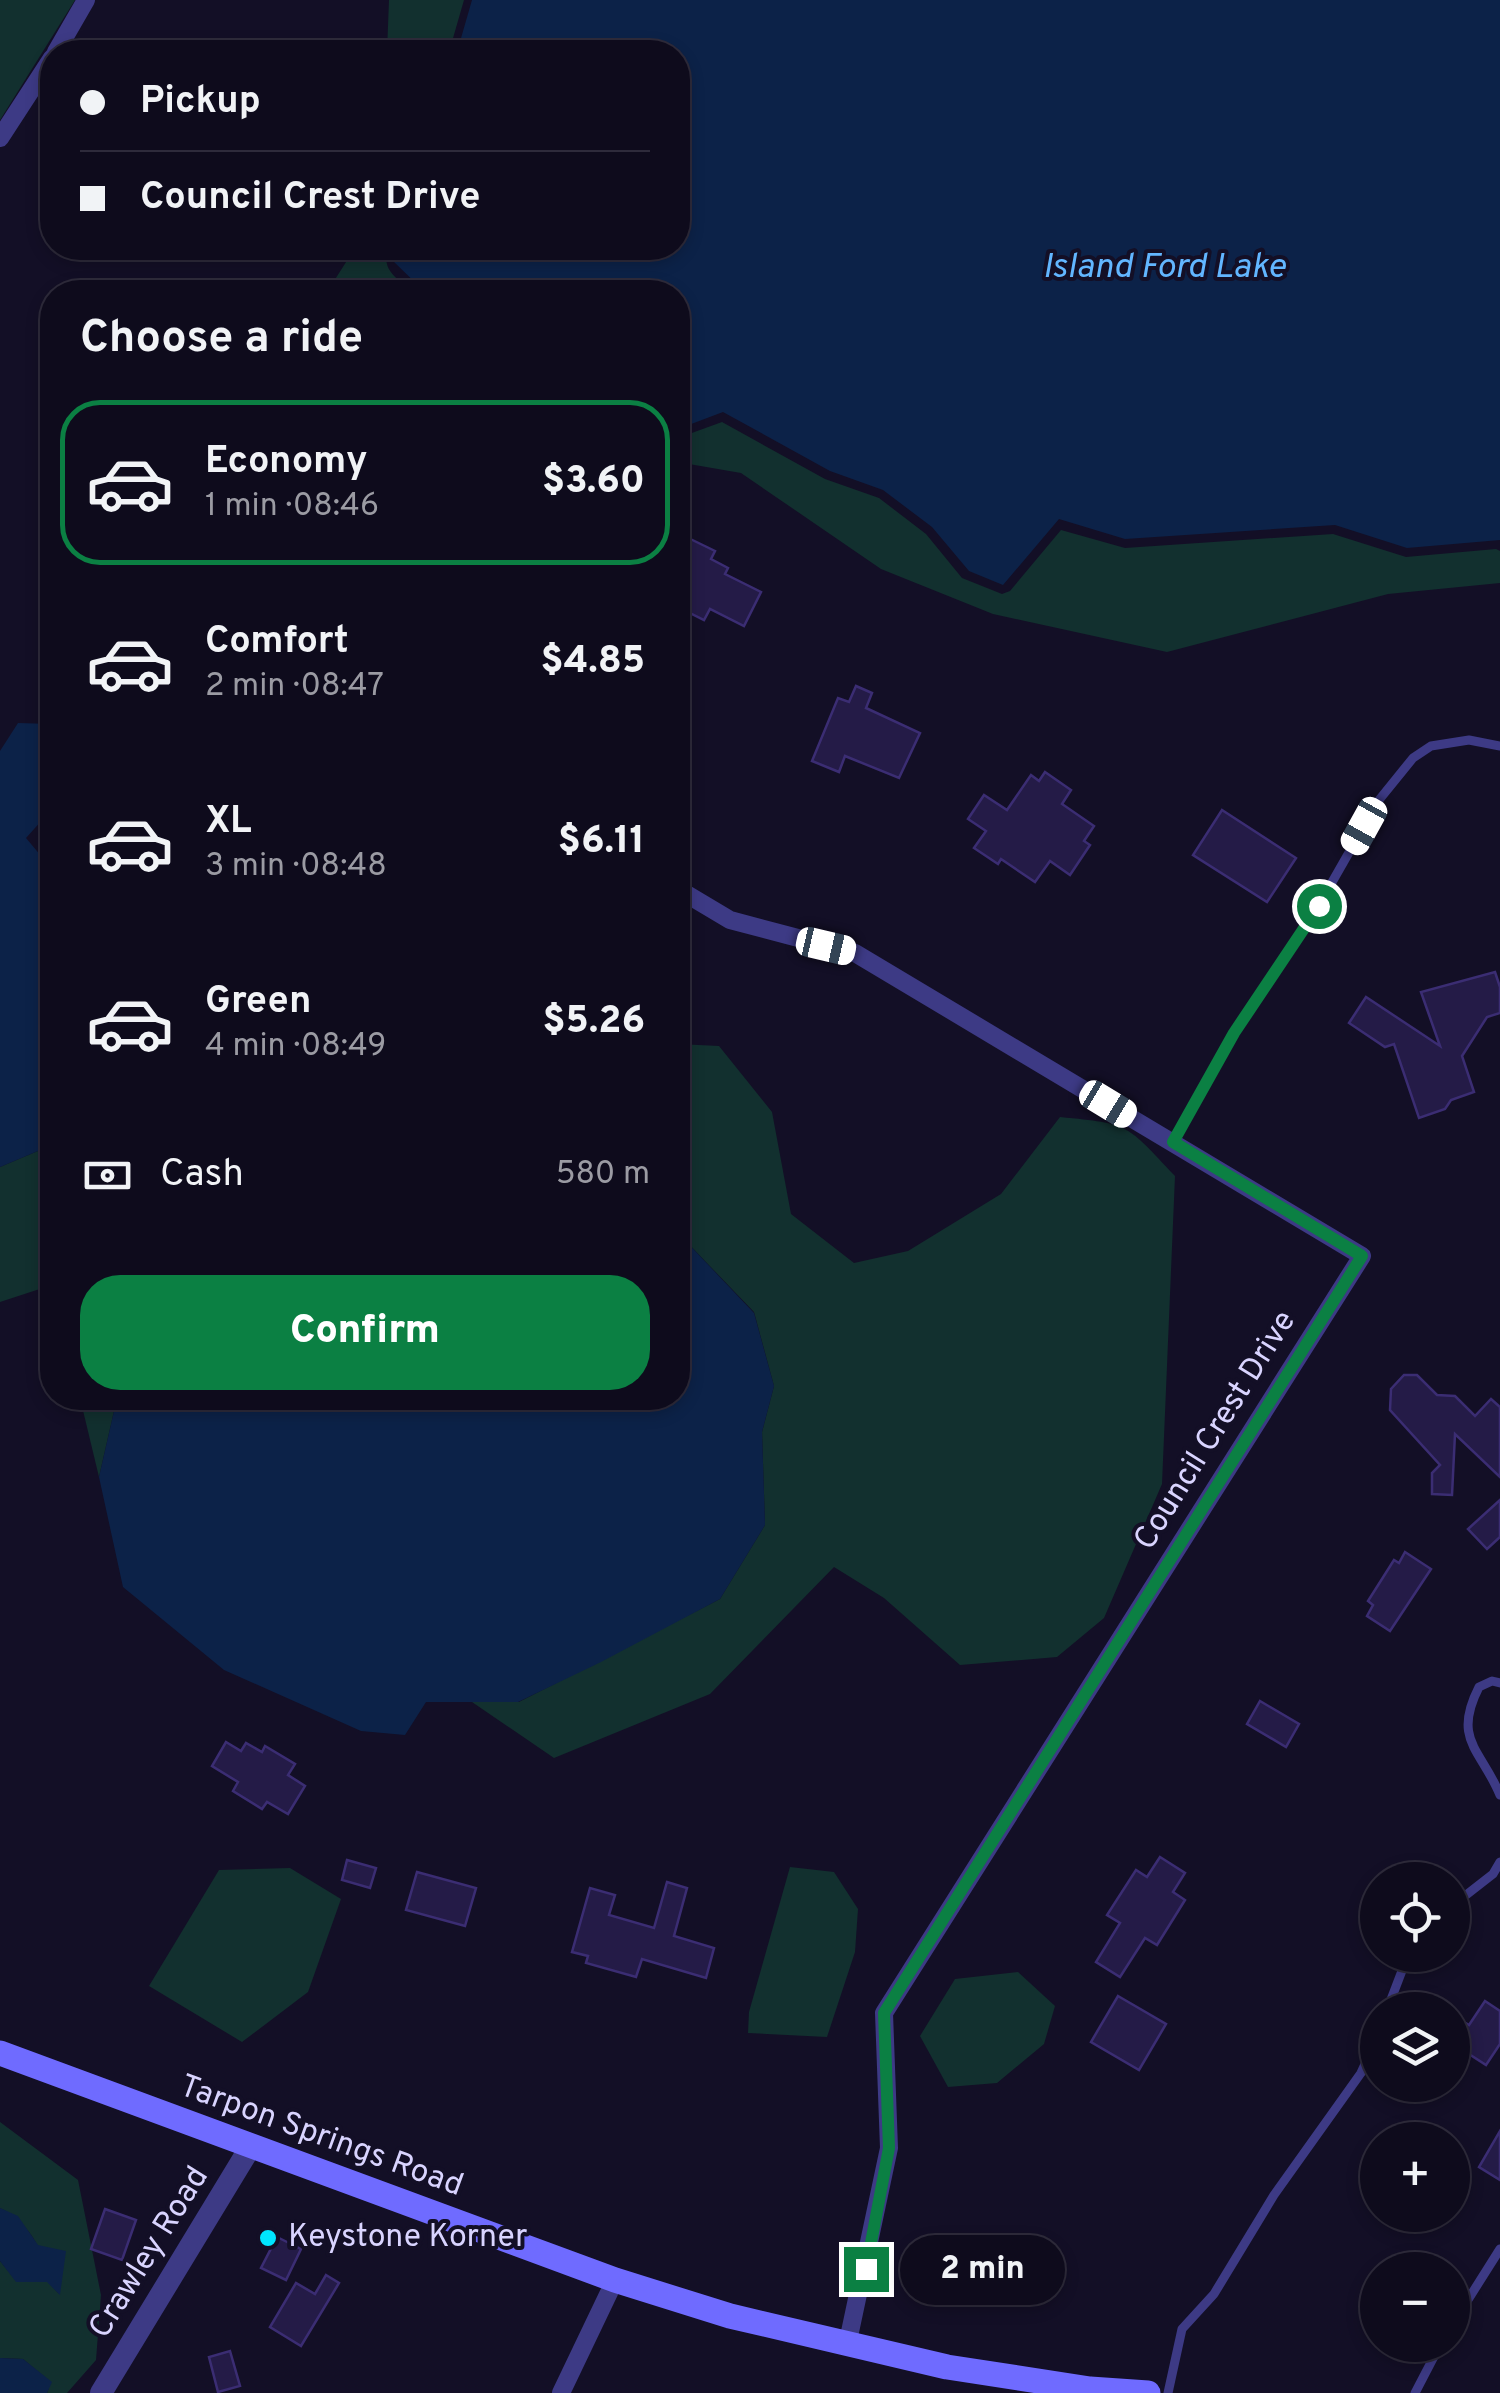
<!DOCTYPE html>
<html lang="en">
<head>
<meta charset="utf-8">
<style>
	:root { --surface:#0e0b1c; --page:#1c1929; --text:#f1f3f6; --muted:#9b9ba3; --line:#2e2b3b; --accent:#0b8043 }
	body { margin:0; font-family:Overpass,sans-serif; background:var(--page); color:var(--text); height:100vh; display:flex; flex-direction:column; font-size:38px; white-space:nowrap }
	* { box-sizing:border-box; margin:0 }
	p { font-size:32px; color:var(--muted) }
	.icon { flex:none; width:55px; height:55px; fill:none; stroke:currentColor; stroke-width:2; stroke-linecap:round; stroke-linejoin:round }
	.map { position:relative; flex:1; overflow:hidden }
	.drawer { position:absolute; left:40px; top:280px; width:650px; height:1130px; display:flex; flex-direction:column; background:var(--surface); border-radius:40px; box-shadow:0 5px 15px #0003,0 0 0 2px var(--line) }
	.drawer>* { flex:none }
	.banner { position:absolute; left:40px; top:40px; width:650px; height:220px; border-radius:40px; box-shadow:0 5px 15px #0003,0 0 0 2px var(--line); display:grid; align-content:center; height:220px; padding:0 40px; background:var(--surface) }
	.buttons { position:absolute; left:1360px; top:1862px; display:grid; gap:20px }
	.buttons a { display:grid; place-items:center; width:110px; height:110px; border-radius:50%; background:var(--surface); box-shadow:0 5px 15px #0003,0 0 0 2px var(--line); font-size:50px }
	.end { position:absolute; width:45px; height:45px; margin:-22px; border:12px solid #0b8043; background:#fff; box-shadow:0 0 0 5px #fff }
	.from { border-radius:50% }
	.bubble { position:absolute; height:70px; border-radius:35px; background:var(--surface); box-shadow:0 5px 15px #0003,0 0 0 2px var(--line); font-size:32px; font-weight:800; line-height:70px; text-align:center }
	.car { position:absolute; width:30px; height:60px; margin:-30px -15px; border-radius:12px; box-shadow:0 0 8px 2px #0007; background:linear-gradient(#fff 24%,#345 0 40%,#fff 0 76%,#345 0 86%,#fff 0) }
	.banner b { display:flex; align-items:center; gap:35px; height:95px; font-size:38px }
	.banner b+b { border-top:2px solid var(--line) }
	.banner i { width:25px; height:25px; background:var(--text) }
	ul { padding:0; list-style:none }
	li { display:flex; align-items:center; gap:30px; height:165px; margin:0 20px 15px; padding:0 20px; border:5px solid transparent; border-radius:40px }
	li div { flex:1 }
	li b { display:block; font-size:38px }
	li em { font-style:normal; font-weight:800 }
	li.selected { border-color:var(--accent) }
	li>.icon { width:90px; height:90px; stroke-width:1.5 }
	h2 { padding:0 40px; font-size:45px; line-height:120px }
	.pay { display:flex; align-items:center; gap:25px; height:110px; padding:0 40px; font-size:38px }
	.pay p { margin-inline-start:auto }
	.primary-button { display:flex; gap:20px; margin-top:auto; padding:20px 40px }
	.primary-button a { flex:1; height:115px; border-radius:40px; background:var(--accent); color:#fff; font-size:40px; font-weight:800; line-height:115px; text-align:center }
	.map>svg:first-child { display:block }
	.green { fill:#12302f }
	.water { fill:#0c2248 }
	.building { fill:#241b47; stroke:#3b2d73; stroke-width:2.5 }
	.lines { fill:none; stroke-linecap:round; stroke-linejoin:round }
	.service { stroke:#3d3a85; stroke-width:9 }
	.minor { stroke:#3d3a85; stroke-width:18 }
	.tertiary { stroke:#3d3a85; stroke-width:22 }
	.secondary { stroke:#6f6bff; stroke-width:25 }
	.route { stroke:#0b8043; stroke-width:12 }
	.poi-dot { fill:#00e5ff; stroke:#130f26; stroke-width:4 }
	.labels { text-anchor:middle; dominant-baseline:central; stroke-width:8; stroke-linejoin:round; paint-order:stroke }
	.street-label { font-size:32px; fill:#d9d4ff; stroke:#130f26 }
	.poi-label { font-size:32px; fill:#d9d4ff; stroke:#130f26; text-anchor:start }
	.water-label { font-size:35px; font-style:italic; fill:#62b6ff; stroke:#130f26 }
</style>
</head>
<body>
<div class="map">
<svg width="1500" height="2393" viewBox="0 0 1500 2393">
	<rect width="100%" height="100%" fill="#130f26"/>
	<!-- green -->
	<g class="green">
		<polygon points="0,0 75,0 0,120"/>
		<polygon points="389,0 464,0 449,52 387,52"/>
		<path d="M 355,248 L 388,248 C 381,270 396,277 412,292 L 327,292 Z"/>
		<polygon points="722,422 825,479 879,498 926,534 962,578 1002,594 1010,591 1061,530 1125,548 1333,534 1406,557 1496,549 1500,551 1500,583 1388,594 1167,652 993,614 881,569 741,473 689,464 678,467 678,438"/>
		<path d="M 678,1044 L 719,1046 L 772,1112 L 791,1214 L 854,1263 L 908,1251 L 1001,1194 L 1060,1117 C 1131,1124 1126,1124 1175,1176 L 1162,1484 L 1104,1618 L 1057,1657 L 960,1665 L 884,1598 L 834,1567 L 710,1694 L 554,1758 L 472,1702 L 519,1702 L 720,1599 L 765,1525 L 762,1432 L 774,1386 L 754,1312 L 678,1233 Z"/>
		<polygon points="52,1145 52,1285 0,1302 0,1167"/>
		<polygon points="80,1398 117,1398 99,1477"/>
		<polygon points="790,1867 834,1872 858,1909 855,1952 827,2037 748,2033 749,2012"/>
		<polygon points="290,1868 341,1899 308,1992 242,2042 149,1986 219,1870"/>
		<polygon points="1018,1972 1055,2006 1044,2044 997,2083 948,2087 920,2036 955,1979"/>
		<path d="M 0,2122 L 78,2180 L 101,2295 L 96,2360 L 67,2393 L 47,2393 L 51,2382 L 23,2359 L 0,2358 L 0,2261 L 16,2281 L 47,2281 L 59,2294 C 45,2261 34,2223 0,2208 Z"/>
	</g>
	<!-- water -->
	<g class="water">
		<polygon points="472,0 1500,0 1500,540 1407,548 1335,525 1125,539 1059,519 1003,585 969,571 932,527 883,490 830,471 723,412 678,429 678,292 425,292 393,261 397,248 678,248 678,52 457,52"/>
		<polygon points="18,723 52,724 52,809 26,838 52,869 52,1145 0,1167 0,751"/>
		<polygon points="678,1233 754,1313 774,1386 762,1432 765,1525 720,1599 601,1662 518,1702 426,1702 405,1735 361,1731 224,1670 123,1587 99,1477 117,1398 678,1398"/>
		<polygon points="0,2208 18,2216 38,2245 66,2251 60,2295 47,2282 16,2282 0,2261"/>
		<polygon points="0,2358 23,2359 52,2382 47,2393 0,2393"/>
	</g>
	<!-- building -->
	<g class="building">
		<polygon points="678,533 715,551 711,559 728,568 725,574 761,592 744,626 710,609 704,620 678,607"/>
		<polygon points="856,686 872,693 866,708 920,733 899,778 845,756 839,772 812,761 838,698 849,702"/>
		<polygon points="1045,772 1071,790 1062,804 1094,826 1084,841 1090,845 1070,875 1050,861 1035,882 1001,859 998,864 974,848 986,831 968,819 984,795 1007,810 1031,775 1039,781"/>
		<polygon points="1222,810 1296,858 1267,902 1193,855"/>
		<polygon points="1495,972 1500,987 1500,1013 1487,1017 1462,1056 1474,1092 1451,1100 1445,1109 1419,1118 1394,1044 1385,1047 1349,1023 1366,997 1440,1046 1421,992"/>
		<polygon points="1404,1375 1417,1375 1437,1395 1455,1396 1475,1416 1491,1399 1500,1407 1500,1477 1455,1434 1452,1495 1432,1494 1432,1473 1440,1465 1390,1410 1391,1389"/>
		<polygon points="1500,1500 1500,1537 1487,1549 1468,1529"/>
		<polygon points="1405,1552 1431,1569 1390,1631 1367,1616 1373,1605 1368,1601 1394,1560 1399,1563"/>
		<polygon points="1260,1701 1299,1724 1286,1747 1247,1724"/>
		<polygon points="226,1742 241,1751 246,1743 262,1752 265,1746 295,1764 288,1775 305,1786 288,1814 267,1802 262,1809 233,1791 238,1782 212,1766"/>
		<polygon points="1160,1857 1185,1873 1173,1892 1185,1900 1157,1945 1145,1938 1120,1977 1096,1962 1120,1923 1107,1915 1136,1870 1147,1877"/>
		<polygon points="347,1860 376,1868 370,1888 342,1880"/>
		<polygon points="417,1872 476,1888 465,1926 406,1910"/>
		<polygon points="667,1882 687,1888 674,1936 714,1948 706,1978 642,1959 636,1977 586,1963 588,1956 572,1952 590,1888 615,1895 609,1915 654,1928"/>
		<polygon points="1118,1996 1166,2024 1139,2070 1091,2042"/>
		<polygon points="1485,2001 1500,2011 1500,2044 1486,2065 1452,2043 1452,2015 1469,2025"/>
		<polygon points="1500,2131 1500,2180 1479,2167"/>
		<polygon points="105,2209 136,2220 122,2260 91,2249"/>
		<polygon points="277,2237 301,2249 286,2280 261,2268"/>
		<polygon points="326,2275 339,2283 301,2346 270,2327 296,2283 315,2294"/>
		<polygon points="230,2351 240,2386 218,2392 209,2357"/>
	</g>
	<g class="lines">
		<!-- service -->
		<g class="service">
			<polyline points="1173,1142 1230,1040 1319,905 1379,800 1413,758 1431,746 1469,740 1500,746"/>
			<path d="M 1500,1683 L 1492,1681 L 1479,1687 C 1452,1740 1481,1749 1500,1795"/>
			<polyline points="1452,1906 1493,1874 1500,1862"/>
			<polyline points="1387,2010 1408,1955"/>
			<polyline points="1452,2325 1500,2249"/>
			<polyline points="1168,2393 1182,2329 1214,2294 1274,2195 1361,2073 1378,2036"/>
			<polyline points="1415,2393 1440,2345"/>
		</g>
		<!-- minor -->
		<g class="minor">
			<polyline points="56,52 86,0"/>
			<polyline points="0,138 52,58"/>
			<polyline points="678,889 730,920 855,953 1362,1256 884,2013 889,2148 847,2346"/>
			<polyline points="561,2393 615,2280"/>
		</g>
		<!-- tertiary -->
		<polyline class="tertiary" points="101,2393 251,2146"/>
		<!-- secondary -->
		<polyline class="secondary" points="0,2053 615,2280 730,2316 947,2367 1090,2389 1148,2393"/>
	</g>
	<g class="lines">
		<!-- route -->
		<polyline class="route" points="866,2269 889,2148 884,2013 1362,1256 1173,1142 1234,1033 1319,906"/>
	</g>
	<!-- markers -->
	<circle class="poi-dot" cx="268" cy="2238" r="10"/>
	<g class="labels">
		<!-- street labels -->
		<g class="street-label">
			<text transform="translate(1216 1431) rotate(-58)">Council Crest Drive</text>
			<text transform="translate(321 2137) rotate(20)">Tarpon Springs Road</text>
			<text transform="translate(150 2253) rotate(-58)">Crawley Road</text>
		</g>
		<!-- poi labels -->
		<g class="poi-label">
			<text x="288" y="2238">Keystone Korner</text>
		</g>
		<!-- water labels -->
		<g class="water-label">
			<text x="1164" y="268">Island Ford Lake</text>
		</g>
	</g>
</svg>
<div class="buttons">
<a><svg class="icon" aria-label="locate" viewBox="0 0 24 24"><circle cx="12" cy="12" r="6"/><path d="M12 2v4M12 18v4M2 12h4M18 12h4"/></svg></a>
<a><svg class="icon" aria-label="layers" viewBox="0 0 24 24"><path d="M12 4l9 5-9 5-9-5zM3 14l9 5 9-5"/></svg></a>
<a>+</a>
<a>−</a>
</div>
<i class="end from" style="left:1319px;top:906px"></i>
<i class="end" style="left:866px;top:2269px"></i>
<div class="bubble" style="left:900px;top:2235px;width:165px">2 min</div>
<i class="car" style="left:1364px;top:826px;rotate:209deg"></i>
<i class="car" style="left:826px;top:946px;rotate:103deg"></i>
<i class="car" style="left:1108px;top:1104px;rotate:121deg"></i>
<div class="banner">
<b><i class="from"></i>Pickup</b>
<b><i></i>Council Crest Drive</b>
</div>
<section class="drawer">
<h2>Choose a ride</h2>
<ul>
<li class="selected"><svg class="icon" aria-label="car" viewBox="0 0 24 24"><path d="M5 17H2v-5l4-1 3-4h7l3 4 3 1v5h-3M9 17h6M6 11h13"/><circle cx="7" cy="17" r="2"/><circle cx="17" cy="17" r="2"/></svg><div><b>Economy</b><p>1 min · 08:46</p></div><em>$3.60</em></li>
<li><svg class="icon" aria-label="car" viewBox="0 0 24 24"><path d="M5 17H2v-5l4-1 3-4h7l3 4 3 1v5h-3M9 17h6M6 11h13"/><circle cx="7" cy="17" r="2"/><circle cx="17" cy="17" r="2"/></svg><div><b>Comfort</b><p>2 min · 08:47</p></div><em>$4.85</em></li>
<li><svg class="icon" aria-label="car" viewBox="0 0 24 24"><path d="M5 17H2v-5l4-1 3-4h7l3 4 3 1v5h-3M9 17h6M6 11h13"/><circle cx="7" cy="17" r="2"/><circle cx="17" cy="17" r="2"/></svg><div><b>XL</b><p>3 min · 08:48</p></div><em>$6.11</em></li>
<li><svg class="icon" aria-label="car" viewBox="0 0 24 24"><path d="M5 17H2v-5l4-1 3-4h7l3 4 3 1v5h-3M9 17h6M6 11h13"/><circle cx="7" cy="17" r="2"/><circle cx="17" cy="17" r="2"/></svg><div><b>Green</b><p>4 min · 08:49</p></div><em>$5.26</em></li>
</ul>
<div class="pay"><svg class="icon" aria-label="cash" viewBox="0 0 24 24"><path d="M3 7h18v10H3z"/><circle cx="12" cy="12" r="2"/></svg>Cash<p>580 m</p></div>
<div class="primary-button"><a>Confirm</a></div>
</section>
</div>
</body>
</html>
